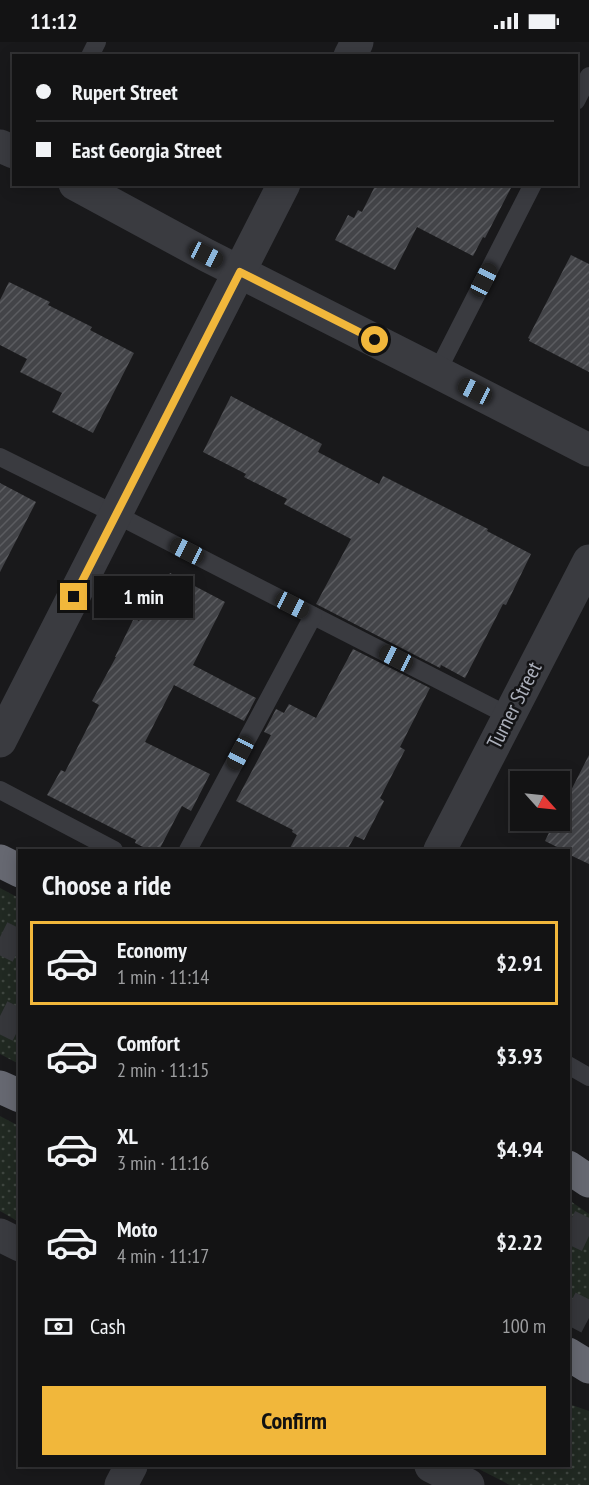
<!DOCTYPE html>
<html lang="en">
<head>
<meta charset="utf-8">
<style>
	:root { --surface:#131314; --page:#202022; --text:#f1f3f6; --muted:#9d9ea0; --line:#323234; --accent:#f1b73b }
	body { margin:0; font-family:"PT Sans Narrow",sans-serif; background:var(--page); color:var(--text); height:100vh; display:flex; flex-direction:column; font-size:22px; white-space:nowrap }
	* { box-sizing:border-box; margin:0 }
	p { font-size:20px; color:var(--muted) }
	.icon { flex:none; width:33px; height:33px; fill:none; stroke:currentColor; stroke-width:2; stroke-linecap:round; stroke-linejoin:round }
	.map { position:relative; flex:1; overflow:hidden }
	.details { position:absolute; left:18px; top:807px; width:552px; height:618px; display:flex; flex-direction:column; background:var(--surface); border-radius:0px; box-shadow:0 3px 15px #0003,0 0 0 2px var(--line) }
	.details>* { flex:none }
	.banner { position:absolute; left:12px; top:12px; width:566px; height:132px; border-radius:0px; box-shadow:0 3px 15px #0003,0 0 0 2px var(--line); display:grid; align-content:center; height:132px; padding:0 24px; background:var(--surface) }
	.needle { width:39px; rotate:117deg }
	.fabs { position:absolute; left:510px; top:729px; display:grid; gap:12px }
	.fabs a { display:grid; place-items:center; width:60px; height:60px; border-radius:0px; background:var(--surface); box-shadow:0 3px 15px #0003,0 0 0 2px var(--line); font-size:30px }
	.end { position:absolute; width:27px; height:27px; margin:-14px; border:8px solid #f1b73b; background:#111; box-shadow:0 0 0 3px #111 }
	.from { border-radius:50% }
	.bubble { position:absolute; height:42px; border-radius:0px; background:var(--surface); box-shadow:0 3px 15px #0003,0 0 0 2px var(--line); font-size:20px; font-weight:800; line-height:42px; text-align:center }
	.car { position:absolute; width:18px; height:36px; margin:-18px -9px; border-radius:8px; box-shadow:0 0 4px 2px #0007; background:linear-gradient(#222 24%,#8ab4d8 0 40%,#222 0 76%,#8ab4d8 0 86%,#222 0) }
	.banner b { display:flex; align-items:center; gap:21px; height:57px; font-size:22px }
	.banner b+b { border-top:2px solid var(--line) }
	.banner i { width:15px; height:15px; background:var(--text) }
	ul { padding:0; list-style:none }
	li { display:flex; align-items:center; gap:18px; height:84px; margin:0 12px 9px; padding:0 12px; border:3px solid transparent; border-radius:0px }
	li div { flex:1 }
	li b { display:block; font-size:22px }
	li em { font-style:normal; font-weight:800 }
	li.active { border-color:var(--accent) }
	li>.icon { width:54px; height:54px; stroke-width:1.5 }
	h2 { padding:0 24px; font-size:27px; line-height:72px }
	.pay { display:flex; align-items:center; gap:15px; height:66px; padding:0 24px; font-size:22px }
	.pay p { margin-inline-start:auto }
	.cta { display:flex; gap:12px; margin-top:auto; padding:12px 24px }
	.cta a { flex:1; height:69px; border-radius:0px; background:var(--accent); color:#111; font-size:24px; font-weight:800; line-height:69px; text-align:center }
	.status { display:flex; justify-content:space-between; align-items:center; height:42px; padding:0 30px; background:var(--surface); direction:ltr }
	.status svg { height:16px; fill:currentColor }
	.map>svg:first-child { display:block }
	.grass { fill:url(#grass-dots) }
	.building { fill:url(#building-hatch) }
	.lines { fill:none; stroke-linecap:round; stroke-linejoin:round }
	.highway-tunnel { stroke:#36373b; stroke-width:33; stroke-dasharray:33 16; stroke-linecap:butt }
	.lane { stroke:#3a3b40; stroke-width:18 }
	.street { stroke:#3a3b40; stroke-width:33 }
	.highway { stroke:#666871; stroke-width:33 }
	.route { stroke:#f1b73b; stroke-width:8 }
	.labels { text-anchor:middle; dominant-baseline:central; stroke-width:5; stroke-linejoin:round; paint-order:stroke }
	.street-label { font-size:21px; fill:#abafba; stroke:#141416 }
</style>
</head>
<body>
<div class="status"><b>11:12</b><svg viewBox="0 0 49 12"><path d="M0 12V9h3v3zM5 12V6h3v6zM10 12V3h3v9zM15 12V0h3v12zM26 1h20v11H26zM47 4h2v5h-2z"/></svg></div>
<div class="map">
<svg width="589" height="1443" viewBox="0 0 589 1443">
	<defs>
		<pattern id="grass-dots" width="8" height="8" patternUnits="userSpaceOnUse" patternTransform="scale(1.5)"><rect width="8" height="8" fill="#212922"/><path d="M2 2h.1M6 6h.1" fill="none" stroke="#3f4640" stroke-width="1.8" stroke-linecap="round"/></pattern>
		<pattern id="building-hatch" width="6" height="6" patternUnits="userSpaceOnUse" patternTransform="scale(1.5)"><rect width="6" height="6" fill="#434448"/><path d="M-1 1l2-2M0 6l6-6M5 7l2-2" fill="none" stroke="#5b5c60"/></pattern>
	</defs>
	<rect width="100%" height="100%" fill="#19191b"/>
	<!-- grass -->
	<g class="grass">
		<polygon points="0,846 19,856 20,973 18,976 20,977 19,1022 0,1012"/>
		<polygon points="0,1074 19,1084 19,1180 0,1169"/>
		<polygon points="569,1158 589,1172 589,1268 569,1259"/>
		<polygon points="569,1362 589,1369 589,1443 510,1443 473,1424 568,1424"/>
	</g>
	<!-- building -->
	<g class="building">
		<polygon points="376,142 513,142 485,196 483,195 473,214 417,185 395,228 335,198 348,173 354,176 358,168 362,170"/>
		<polygon points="571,213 589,222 589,330 529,299 530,297 528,296"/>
		<polygon points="9,240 50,260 48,263 92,285 90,288 134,311 93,391 52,370 62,351 20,330 27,317 0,303 0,258"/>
		<polygon points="231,354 322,402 318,410 379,442 383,434 488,487 487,489 531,512 506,563 503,562 465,636 441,623 440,626 316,562 351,497 284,462 287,457 244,435 246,432 203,410"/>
		<polygon points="0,441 36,460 0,530"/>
		<polygon points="170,531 225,560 193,623 256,656 244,679 174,643 145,700 210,732 191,769 182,764 159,808 149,808 135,801 136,798 47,753 61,728 65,730 99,663 92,659 116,615 115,615 134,576 139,579 160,539 165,541"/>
		<polygon points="353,607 430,646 400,705 405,708 380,756 384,759 364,798 355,794 347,808 289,808 297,793 292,790 293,788 236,759 271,693 264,690 276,667 284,671 289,662 316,676"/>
		<polygon points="589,713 589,822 568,812 568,808 563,808 545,799 555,778 560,778 560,770"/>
	</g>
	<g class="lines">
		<!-- highway-tunnel -->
		<g class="highway-tunnel">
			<polyline points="0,895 20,905"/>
			<polyline points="0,974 20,984"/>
			<polyline points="568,1184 589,1194"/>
			<polyline points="568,1265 589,1276"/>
		</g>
		<!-- lane -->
		<g class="lane">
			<polyline points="90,14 97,0"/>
			<polyline points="576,59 589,34"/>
			<polyline points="437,330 533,142"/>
			<polyline points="0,415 115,472 509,674"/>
			<polyline points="0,748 114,808"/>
			<polyline points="188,808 313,574"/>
			<polyline points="568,1023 589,1035"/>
		</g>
		<!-- street -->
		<g class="street">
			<polyline points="350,14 357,0"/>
			<polyline points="0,104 14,110"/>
			<polyline points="75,142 206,213 437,330 589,408"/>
			<polyline points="0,699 284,142"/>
			<polyline points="440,808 589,519"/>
			<polyline points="0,1193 20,1203"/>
			<polyline points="431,1424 468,1443"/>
			<polyline points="121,1443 131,1424"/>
		</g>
		<!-- highway -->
		<g class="highway">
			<polyline points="0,819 20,829"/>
			<polyline points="0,1045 20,1054"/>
			<polyline points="568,1125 589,1139"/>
			<polyline points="568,1312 589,1325"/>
		</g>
	</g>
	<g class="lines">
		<!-- route -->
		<polyline class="route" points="74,555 240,230 375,298"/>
	</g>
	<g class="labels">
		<!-- street labels -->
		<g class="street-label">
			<text transform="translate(514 663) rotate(-63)">Turner Street</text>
		</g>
	</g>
</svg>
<div class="fabs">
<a><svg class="needle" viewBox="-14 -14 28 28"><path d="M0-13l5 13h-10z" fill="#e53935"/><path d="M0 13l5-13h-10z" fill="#9d9ea0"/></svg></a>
</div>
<i class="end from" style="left:375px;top:298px"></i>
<i class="end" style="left:74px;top:555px"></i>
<div class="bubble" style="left:94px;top:534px;width:99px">1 min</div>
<i class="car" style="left:206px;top:213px;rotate:117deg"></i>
<i class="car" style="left:484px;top:238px;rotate:27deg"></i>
<i class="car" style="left:475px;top:349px;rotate:297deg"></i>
<i class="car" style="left:187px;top:509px;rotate:297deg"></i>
<i class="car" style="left:292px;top:563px;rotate:117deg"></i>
<i class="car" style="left:396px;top:616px;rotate:297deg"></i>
<i class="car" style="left:240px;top:711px;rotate:208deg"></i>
<div class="banner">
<b><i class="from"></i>Rupert Street</b>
<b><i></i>East Georgia Street</b>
</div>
<section class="details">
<h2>Choose a ride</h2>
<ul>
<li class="active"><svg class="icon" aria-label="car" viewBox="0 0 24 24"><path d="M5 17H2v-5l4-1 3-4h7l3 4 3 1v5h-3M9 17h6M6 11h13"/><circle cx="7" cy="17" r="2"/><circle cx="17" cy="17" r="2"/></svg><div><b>Economy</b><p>1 min · 11:14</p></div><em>$2.91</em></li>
<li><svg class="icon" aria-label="car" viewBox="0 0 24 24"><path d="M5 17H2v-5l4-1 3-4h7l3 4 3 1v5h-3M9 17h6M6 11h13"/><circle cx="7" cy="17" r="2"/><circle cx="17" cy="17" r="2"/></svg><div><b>Comfort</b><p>2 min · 11:15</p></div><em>$3.93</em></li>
<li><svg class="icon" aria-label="car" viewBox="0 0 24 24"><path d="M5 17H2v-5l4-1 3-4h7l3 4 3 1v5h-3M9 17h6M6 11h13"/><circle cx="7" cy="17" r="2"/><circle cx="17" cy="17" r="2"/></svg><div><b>XL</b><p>3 min · 11:16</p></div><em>$4.94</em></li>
<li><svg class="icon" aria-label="car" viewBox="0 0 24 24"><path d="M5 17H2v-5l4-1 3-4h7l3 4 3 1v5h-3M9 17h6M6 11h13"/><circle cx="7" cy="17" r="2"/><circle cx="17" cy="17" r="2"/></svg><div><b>Moto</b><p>4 min · 11:17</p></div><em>$2.22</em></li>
</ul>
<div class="pay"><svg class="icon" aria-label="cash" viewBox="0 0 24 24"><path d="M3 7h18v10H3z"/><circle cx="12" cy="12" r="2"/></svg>Cash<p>100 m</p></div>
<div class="cta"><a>Confirm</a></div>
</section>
</div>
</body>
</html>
